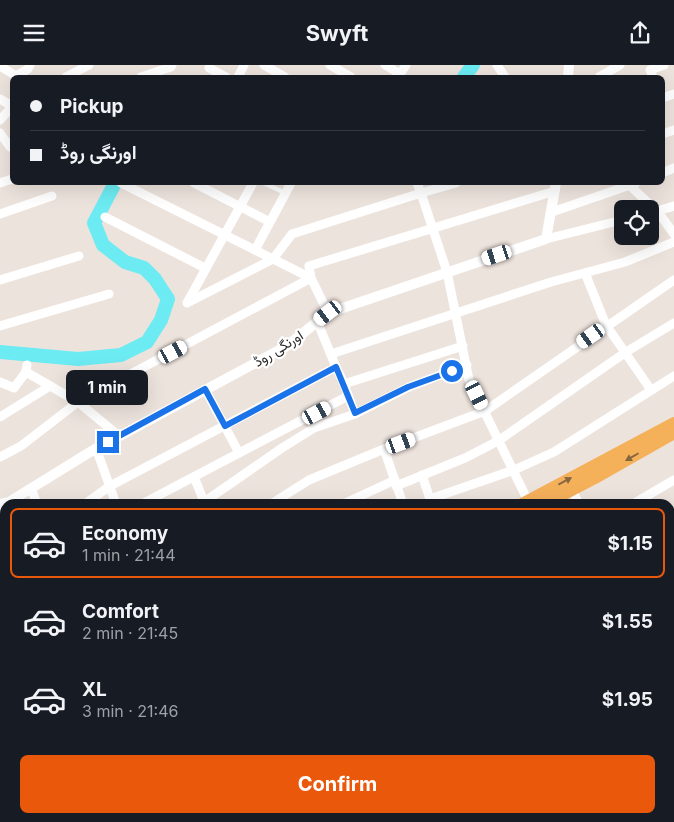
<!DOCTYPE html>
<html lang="en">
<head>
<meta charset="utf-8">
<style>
	:root { --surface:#171b24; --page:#242831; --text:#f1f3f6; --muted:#9ea1a6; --line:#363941; --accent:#ea580c }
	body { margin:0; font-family:Inter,Vazirmatn,sans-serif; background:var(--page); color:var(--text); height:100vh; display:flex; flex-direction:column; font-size:19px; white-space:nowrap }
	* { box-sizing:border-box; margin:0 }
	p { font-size:16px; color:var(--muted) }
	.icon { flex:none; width:28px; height:28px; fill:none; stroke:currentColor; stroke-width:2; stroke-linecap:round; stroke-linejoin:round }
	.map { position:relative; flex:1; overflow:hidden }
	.drawer { position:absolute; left:0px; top:434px; width:675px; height:324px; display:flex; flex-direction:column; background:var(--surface); border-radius:15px 15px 0 0; box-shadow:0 5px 20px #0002 }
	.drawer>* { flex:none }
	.top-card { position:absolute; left:10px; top:10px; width:655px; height:110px; border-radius:8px; box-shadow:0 5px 20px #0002; display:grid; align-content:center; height:110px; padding:0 20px; background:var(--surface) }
	.controls { position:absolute; left:614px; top:135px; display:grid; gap:10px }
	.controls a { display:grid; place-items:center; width:45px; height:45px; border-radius:8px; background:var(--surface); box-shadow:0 5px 20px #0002; font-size:25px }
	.end { position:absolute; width:22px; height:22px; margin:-11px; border:6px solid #1a73e8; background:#fff; box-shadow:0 0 0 2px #fff }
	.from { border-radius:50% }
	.bubble { position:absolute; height:35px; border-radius:8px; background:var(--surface); box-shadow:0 5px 20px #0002; font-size:16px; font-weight:700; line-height:35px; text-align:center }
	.car { position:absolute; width:15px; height:30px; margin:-15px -8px; border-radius:6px; box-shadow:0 0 4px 1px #0007; background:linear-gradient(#fff 24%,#345 0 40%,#fff 0 76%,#345 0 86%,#fff 0) }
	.top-card b { display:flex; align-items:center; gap:18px; height:48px; font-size:19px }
	.top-card b+b { border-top:1px solid var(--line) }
	.top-card i { width:12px; height:12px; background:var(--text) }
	ul { padding:9px 0 0; list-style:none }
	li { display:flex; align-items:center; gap:15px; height:70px; margin:0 10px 8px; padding:0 10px; border:2px solid transparent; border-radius:8px }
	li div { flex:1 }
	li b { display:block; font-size:19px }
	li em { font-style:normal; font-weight:700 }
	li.current { border-color:var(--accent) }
	li>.icon { width:45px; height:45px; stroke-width:1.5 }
	.button { display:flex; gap:10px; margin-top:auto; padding:10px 20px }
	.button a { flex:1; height:58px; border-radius:8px; background:var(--accent); color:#fff; font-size:20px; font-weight:700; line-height:58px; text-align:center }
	header { display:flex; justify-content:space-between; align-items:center; height:65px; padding:0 20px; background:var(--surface); font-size:22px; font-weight:700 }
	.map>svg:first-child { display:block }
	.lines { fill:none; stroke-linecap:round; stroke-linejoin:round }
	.river { stroke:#6debf2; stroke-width:14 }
	.service { stroke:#fff; stroke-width:4.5 }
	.minor { stroke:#fff; stroke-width:9 }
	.tertiary { stroke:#fff; stroke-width:10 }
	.primary { stroke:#f5b05a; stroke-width:12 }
	.oneway { fill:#866740 }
	.route { stroke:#1a73e8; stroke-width:6 }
	.labels { text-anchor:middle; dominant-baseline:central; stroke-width:4.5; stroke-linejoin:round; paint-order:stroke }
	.street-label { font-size:14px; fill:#2b2b2b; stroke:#fff }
</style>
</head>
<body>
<header><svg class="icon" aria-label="menu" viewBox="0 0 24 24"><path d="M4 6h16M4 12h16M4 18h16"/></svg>Swyft<svg class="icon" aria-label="share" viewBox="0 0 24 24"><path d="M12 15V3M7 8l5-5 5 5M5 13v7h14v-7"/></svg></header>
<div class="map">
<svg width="674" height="757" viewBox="0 0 674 757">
	<rect width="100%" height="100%" fill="#ede3dd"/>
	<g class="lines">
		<!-- river -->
		<g class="river">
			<polyline points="464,12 473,0"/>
			<polyline points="0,287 78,294 121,290 147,277 161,255 168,234 155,214 144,203 125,197 103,180 94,158 115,118"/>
		</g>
		<!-- service -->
		<polyline class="service" points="264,118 285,128"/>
		<!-- minor -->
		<g class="minor">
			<polyline points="264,0 285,12"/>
			<polyline points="330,0 351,12"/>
			<polyline points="385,0 400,9"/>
			<polyline points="497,0 505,12"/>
			<polyline points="0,1 16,11 28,4 30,0"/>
			<polyline points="209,3 226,12"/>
			<polyline points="66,12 89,0"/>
			<polyline points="141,12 171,2 172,0"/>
			<polyline points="238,12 244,0"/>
			<polyline points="398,12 406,0"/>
			<polyline points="599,12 620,0"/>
			<polyline points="653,12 650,5 664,0"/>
			<polyline points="662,33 674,29"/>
			<polyline points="0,34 12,41"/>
			<polyline points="0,55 12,42"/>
			<polyline points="0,68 10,82"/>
			<polyline points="662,69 674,65"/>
			<polyline points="662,108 674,103"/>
			<polyline points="0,118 12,114"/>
			<polyline points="121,118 311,213 309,201 555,126"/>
			<polyline points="194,118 270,157"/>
			<polyline points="253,118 187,238 273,194 292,169 421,128 417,118"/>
			<polyline points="456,118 421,128 447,207 469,315 528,436"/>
			<polyline points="627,118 658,147 674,169"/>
			<polyline points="552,147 636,118"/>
			<polyline points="650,148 674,141"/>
			<polyline points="0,149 52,131"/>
			<polyline points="105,152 205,203"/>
			<polyline points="546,174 622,155"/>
			<polyline points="255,185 291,118"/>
			<polyline points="585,208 606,260 651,325"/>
			<polyline points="0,215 79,191"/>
			<polyline points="0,261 109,229"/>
			<polyline points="331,289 551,217 625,197 674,177"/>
			<polyline points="27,300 26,307 78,337 119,371"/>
			<polyline points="336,302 344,319 463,281"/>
			<polyline points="0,317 14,323 26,307"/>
			<polyline points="355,349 409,322 467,300"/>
			<polyline points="0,352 50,321"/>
			<polyline points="96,383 116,439"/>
			<polyline points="384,384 485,346 674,215"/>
			<polyline points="239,388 348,331"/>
			<polyline points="0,392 21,381 78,337 311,213 328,248"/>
			<polyline points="422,410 430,434 514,405 554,387 674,311"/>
			<polyline points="194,412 205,439"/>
			<polyline points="396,421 465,393 498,376 626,287 674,258"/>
			<polyline points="31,423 37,439"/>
			<polyline points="572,425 579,439"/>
			<polyline points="204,437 282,383 314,363 355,349 344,319"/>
			<polyline points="85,439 110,421 336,302 317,256"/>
			<polyline points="142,439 239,388 205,324"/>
			<polyline points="271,439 309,415 384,384 403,439"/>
			<polyline points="343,439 395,415"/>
			<polyline points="633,439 674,415"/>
			<polyline points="670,462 674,460"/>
			<polyline points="670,480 674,487"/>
			<polyline points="2,481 5,491"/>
			<polyline points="670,554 674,559"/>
			<polyline points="0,555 5,571"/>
			<polyline points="670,613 674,618"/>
			<polyline points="0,647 5,663"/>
			<polyline points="670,665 674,670"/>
			<polyline points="670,717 674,715"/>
			<polyline points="0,737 3,757"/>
			<polyline points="61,752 62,757"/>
			<polyline points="96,752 97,757"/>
			<polyline points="133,752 134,757"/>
			<polyline points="168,752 169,757"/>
			<polyline points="205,752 206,757"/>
			<polyline points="240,752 241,757"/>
			<polyline points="280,752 281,757"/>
			<polyline points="314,752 315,757"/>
			<polyline points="345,752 346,757"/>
			<polyline points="384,752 385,757"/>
			<polyline points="441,752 444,757"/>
			<polyline points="484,752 488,757"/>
			<polyline points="524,752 527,757"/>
			<polyline points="630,752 635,757"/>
			<polyline points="604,757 611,752"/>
		</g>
		<!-- tertiary -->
		<g class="tertiary">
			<polyline points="568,12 569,0"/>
			<polyline points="0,439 9,437 90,387 287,281 328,248 546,174 556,118"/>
			<polyline points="670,537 674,532"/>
			<polyline points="670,676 674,674"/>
			<polyline points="410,757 416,752"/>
			<polyline points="534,757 541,752"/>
		</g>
		<!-- primary -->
		<g class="primary">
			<polyline points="522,439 674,358"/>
			<polyline points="545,439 595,413 674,368"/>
			<polyline points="0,666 5,664"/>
			<polyline points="0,676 5,675"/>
		</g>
	</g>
	<!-- one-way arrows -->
	<defs><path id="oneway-solid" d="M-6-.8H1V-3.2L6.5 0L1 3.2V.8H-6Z" transform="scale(1.25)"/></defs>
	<g class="oneway">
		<use href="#oneway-solid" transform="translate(632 392) rotate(150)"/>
		<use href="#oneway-solid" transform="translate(565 416) rotate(-28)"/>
	</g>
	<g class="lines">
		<!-- route -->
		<polyline class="route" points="108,377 205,324 225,361 336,302 355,348 408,322 452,306"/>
	</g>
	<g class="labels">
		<!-- street labels -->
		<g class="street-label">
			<text transform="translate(278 283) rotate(-32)">اورنگی روڈ</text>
		</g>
	</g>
</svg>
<div class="controls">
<a><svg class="icon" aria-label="locate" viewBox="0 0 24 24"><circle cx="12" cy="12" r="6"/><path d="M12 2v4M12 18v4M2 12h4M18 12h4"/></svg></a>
</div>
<i class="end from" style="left:452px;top:306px"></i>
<i class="end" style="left:108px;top:377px"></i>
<div class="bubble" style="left:66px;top:305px;width:82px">1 min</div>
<i class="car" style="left:497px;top:190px;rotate:252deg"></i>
<i class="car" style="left:328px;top:248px;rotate:233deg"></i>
<i class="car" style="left:591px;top:271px;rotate:235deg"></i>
<i class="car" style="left:173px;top:287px;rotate:62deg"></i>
<i class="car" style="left:477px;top:330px;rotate:154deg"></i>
<i class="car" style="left:317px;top:348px;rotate:62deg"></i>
<i class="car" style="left:401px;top:378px;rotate:70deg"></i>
<div class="top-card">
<b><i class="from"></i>Pickup</b>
<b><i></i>اورنگی روڈ</b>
</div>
<section class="drawer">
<ul>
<li class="current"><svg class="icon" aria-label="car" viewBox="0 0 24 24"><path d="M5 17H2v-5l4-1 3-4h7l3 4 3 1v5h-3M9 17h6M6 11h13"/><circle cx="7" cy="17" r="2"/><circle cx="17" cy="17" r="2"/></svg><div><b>Economy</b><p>1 min · 21:44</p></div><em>$1.15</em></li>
<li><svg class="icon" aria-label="car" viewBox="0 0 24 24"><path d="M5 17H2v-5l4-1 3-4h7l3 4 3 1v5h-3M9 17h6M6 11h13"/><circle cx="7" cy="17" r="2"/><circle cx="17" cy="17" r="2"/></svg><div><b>Comfort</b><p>2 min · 21:45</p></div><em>$1.55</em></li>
<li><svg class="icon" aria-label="car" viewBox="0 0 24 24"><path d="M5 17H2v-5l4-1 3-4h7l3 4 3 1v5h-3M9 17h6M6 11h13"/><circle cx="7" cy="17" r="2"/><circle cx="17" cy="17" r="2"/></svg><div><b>XL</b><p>3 min · 21:46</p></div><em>$1.95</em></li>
</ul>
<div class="button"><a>Confirm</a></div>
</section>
</div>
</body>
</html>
